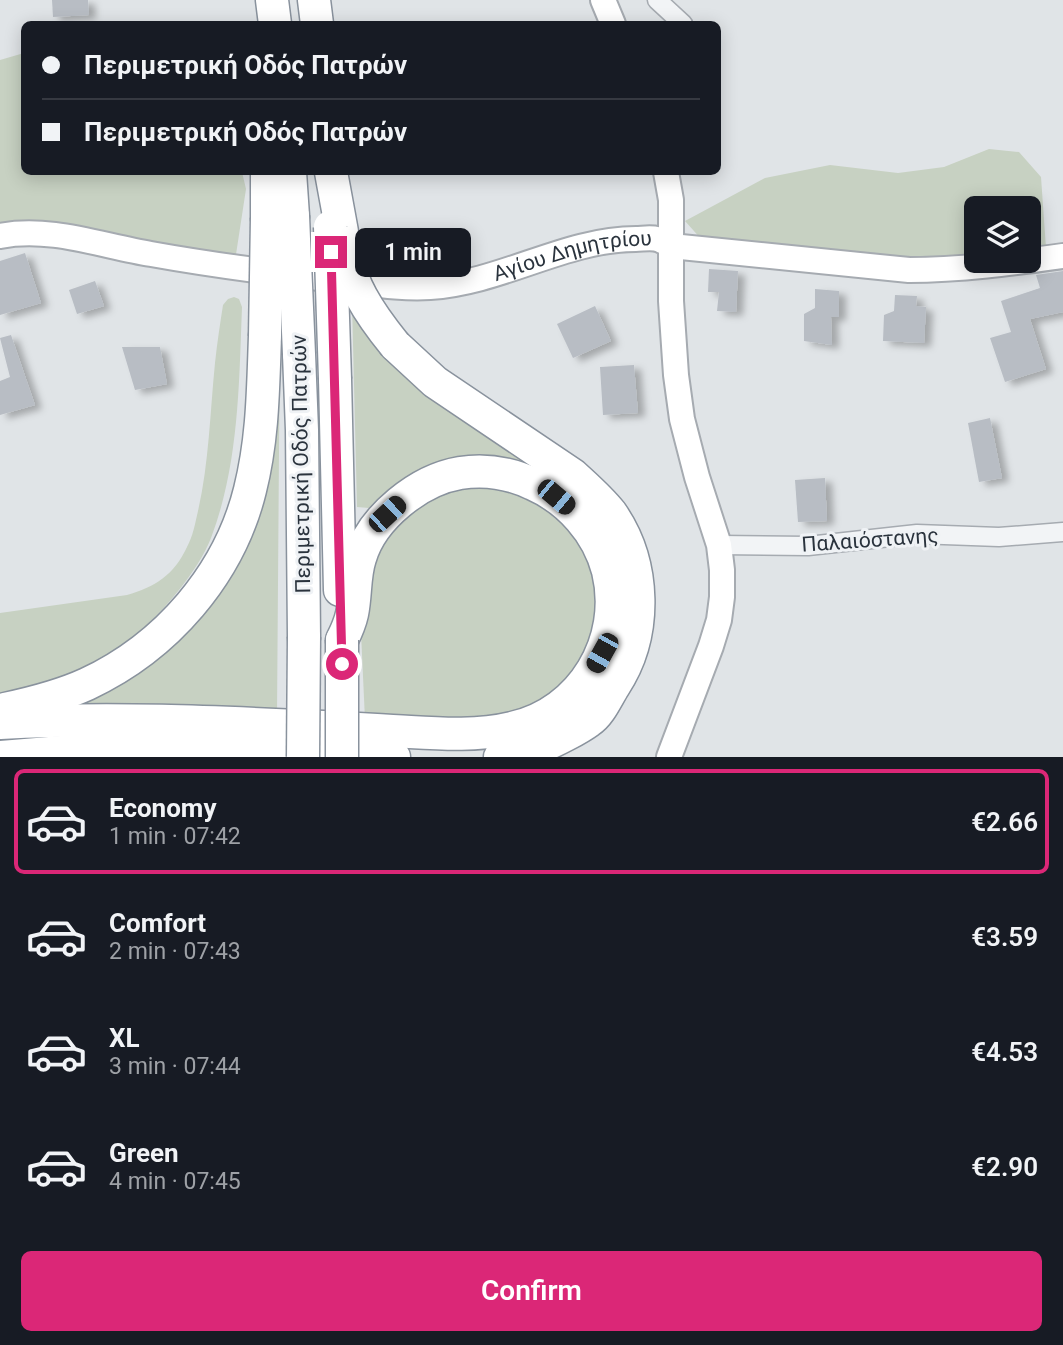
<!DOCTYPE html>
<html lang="en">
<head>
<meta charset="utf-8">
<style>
	:root { --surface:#171b24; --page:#242831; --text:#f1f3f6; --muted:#9ea1a6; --line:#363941; --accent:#db2777 }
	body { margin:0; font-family:Roboto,sans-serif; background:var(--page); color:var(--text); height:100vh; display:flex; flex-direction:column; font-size:26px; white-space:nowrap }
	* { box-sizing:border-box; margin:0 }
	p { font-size:23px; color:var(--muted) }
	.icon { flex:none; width:38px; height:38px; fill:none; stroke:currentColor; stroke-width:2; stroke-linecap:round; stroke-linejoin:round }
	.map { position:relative; height:757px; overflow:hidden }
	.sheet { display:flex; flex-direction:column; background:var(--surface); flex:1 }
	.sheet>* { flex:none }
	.top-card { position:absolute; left:21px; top:21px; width:700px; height:154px; border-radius:10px; box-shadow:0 4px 18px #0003; display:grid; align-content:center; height:154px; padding:0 21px; background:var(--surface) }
	.tools { position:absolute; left:964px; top:196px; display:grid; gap:14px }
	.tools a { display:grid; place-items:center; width:77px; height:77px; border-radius:10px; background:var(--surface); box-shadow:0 4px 18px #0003; font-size:35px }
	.end { position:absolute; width:32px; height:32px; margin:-16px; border:9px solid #db2777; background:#fff; box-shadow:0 0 0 4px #fff }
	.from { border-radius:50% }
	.bubble { position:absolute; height:49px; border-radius:10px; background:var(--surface); box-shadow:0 4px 18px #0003; font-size:23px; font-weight:600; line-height:49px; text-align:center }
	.car { position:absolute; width:21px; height:42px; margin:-21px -10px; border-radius:9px; box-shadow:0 0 5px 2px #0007; background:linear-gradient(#222 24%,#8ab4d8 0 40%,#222 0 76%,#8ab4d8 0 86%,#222 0) }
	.top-card b { display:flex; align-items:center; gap:24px; height:66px; font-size:26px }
	.top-card b+b { border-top:2px solid var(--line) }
	.top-card i { width:18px; height:18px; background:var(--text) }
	ul { padding:12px 0 0; list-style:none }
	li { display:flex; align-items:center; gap:21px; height:105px; margin:0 14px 10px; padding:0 7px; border:4px solid transparent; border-radius:10px }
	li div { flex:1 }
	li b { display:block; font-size:26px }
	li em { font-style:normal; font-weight:600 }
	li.active { border-color:var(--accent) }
	li>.icon { width:63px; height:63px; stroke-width:1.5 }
	.action { display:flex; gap:14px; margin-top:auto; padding:14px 21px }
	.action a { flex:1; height:80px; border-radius:10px; background:var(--accent); color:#fff; font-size:28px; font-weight:600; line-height:80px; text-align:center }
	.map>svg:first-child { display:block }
	.green { fill:#c7d1c2 }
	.building { fill:#b8bdc4; filter:url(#shadow) }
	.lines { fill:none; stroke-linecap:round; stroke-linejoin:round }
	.street-casing { stroke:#a6abb1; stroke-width:21 }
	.secondary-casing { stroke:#a6abb1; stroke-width:28 }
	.highway-casing { stroke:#89929d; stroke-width:35 }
	.street { stroke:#f2f4f6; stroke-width:18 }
	.secondary { stroke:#fff; stroke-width:24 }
	.highway { stroke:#fff; stroke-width:32 }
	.highway-bridge-casing { stroke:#89929d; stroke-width:35; stroke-linecap:butt }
	.highway-bridge { stroke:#fff; stroke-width:32 }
	.route { stroke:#db2777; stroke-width:9 }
	.labels { text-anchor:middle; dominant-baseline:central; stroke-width:6; stroke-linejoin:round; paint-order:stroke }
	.street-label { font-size:21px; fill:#2a333d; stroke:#eff2f5 }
</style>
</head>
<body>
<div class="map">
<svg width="1063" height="757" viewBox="0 0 1063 757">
	<defs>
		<filter id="shadow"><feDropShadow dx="7" dy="4" stdDeviation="3.5" flood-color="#0004"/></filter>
	</defs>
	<rect width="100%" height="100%" fill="#e0e4e7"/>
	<!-- green -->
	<g class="green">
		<polygon points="24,53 24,172 242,172 246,189 235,261 0,229 0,60"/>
		<polygon points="989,149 1019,152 1041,177 1046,248 1029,250 1029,208 976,208 976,256 936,261 702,240 685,221 765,178 830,165 898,173 944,167"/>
		<path d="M 234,297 L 239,299 L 242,307 C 239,385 239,464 211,538 C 198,571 164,611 137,634 C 121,648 100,665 81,674 C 55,685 26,692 0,702 L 0,613 L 127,595 C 155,587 174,575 187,547 C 193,536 195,524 198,511 C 209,463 210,413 215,363 C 217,344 220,324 223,305 L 228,299 Z"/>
		<polygon points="352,303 543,470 390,491 369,508 357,507"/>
		<path d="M 280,321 L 277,715 L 56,710 C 77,702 100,695 120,684 C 175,654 242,584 256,521 C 261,501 261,479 264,458 C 269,412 275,366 280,321 Z"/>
		<polygon points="476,484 505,488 539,498 579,537 595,571 599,609 587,651 561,690 510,719 365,720 360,611 373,548 429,496"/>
	</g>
	<!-- building -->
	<g class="building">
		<polygon points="52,0 88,0 89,15 53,17"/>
		<polygon points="25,253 41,303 0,315 0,261"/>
		<polygon points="709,269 738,271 736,312 717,311 719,292 708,292"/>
		<polygon points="1063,271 1063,312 1030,319 1046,369 1005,382 990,338 1011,332 1001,301 1040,288 1036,275"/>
		<polygon points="95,281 104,306 77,314 69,290"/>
		<polygon points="815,289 839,291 839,317 831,317 832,345 804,341 804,314 815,308"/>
		<polygon points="895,295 917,296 916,306 926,307 924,343 883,341 884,315 894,311"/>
		<polygon points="595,306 611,341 573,358 557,324"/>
		<polygon points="11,335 35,405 0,415 0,381 10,377 0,338"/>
		<polygon points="122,347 160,347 167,384 135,390"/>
		<polygon points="634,365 638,413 603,415 600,367"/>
		<polygon points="990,418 1002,478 979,482 968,423"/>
		<polygon points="825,478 827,521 798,522 795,480"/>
	</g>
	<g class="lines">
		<defs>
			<g id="street">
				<polyline points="657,0 683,24"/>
				<polyline points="719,545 808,546 917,534 999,537 1063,532"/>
			</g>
			<g id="secondary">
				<polyline points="603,0 613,24"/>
				<polyline points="666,172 671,200 671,301 676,375 682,419 697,477 719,545 722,570 722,597 719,620 711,646 669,757"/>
				<path id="s1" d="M 0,236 C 50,226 102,246 151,254 C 212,265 274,273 335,280 C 366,283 399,289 430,287 C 501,283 565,239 636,239 C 642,239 650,237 657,239 C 662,240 667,244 671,246 L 909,270 C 961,270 1012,263 1063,256"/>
			</g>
			<g id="highway">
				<polyline points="272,0 275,24"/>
				<polyline points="314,0 317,24"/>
				<polyline points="267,172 267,218"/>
				<polyline points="290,172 293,216"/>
				<polyline points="331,172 342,232"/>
				<path d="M 395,345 L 435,382 L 573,475 C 586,487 600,499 611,513 C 646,563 648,635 614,686 C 607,697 600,714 589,721 C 578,729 555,741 542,746 C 529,751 513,754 500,757"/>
				<polyline points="299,354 302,430 304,637"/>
				<polyline points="335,379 340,590"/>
				<path d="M 5,709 C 33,703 61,696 87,684 C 166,647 229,575 250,490 C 263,438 263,389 265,336"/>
				<path d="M 0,723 C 108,717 216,722 325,727 C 353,729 382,730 410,732 C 444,734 479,736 512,728 C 582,713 625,640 608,571 C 598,532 569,500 533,484 C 510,473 485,469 460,473 C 419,480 372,517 360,558 C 354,576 356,595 352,614 C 350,623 346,632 342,640"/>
				<polyline points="0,757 86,750 196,750 394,757"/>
			</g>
		</defs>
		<!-- street casing -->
		<use href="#street" class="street-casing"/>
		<!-- secondary casing -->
		<use href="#secondary" class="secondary-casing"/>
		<!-- highway casing -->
		<use href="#highway" class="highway-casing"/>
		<!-- street -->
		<use href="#street" class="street"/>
		<!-- secondary -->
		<use href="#secondary" class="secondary"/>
		<!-- highway -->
		<use href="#highway" class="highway"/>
		<defs>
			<g id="highway-bridge">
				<polyline points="293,216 299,354"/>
				<polyline points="330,227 335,379"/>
				<path d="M 343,242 C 349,283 369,313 395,345"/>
				<polyline points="265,336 267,218"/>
				<polyline points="342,640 342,757"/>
				<polyline points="303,757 304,637"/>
			</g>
		</defs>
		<!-- highway-bridge casing -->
		<use href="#highway-bridge" class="highway-bridge-casing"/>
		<!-- highway-bridge -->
		<use href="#highway-bridge" class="highway-bridge"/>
	</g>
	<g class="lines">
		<!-- route -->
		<polyline class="route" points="331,252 342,664"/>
	</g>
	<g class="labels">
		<!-- street labels -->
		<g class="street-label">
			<text stroke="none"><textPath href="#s1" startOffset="581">Αγίου Δημητρίου</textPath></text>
			<text transform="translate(301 464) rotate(-91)">Περιμετρική Οδός Πατρών</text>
			<text transform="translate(870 540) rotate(-4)">Παλαιόστανης</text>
		</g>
	</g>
</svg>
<div class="tools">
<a><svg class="icon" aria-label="layers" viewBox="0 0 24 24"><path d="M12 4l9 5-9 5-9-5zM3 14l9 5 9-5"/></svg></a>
</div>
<i class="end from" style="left:342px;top:664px"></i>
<i class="end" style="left:331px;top:252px"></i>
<div class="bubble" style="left:355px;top:228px;width:116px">1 min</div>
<i class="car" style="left:556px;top:497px;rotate:130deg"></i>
<i class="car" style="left:387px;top:514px;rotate:47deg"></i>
<i class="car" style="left:602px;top:653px;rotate:209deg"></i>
<div class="top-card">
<b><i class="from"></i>Περιμετρική Οδός Πατρών</b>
<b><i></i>Περιμετρική Οδός Πατρών</b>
</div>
</div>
<section class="sheet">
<ul>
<li class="active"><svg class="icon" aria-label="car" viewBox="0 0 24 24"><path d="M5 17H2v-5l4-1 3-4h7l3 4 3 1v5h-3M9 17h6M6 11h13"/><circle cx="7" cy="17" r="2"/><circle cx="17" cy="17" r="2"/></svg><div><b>Economy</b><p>1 min · 07:42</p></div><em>€2.66</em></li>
<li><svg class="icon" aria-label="car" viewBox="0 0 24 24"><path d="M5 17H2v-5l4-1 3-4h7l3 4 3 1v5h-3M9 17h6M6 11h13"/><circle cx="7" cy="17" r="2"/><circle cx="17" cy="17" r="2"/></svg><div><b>Comfort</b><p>2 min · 07:43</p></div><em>€3.59</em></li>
<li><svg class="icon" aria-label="car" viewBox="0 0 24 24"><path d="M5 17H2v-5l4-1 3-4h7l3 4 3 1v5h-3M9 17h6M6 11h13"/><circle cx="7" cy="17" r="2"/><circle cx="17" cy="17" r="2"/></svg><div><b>XL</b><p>3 min · 07:44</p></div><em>€4.53</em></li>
<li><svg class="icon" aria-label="car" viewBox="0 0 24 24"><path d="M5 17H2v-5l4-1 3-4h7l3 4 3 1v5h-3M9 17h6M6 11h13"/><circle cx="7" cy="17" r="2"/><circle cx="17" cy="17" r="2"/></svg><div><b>Green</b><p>4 min · 07:45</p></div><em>€2.90</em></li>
</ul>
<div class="action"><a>Confirm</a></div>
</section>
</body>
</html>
